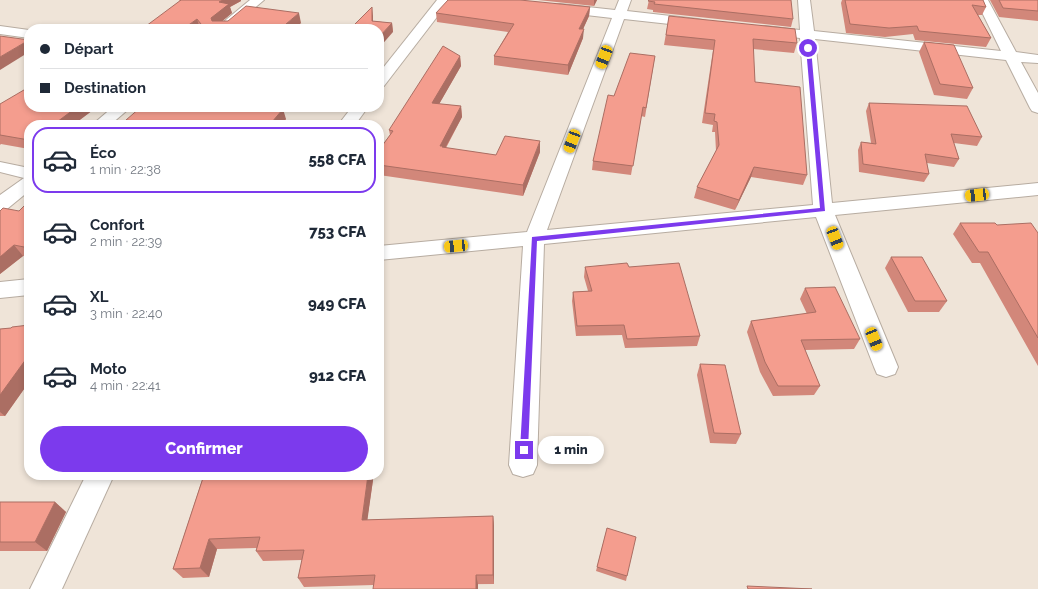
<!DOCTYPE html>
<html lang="fr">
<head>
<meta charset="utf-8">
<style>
	:root { --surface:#fff; --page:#f2f2f3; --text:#1f2937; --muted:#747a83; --line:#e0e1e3; --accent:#7c3aed }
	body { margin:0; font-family:Raleway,sans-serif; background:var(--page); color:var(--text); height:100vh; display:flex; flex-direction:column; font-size:15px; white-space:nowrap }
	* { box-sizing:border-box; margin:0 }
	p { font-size:13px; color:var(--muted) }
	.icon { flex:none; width:22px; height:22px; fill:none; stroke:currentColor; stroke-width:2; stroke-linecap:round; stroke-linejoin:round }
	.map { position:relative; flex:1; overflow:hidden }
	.sheet { position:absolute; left:24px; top:120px; width:360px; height:360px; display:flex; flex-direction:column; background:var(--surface); border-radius:16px; box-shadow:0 2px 6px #0003 }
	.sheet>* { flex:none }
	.guide { position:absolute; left:24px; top:24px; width:360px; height:88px; border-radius:16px; box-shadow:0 2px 6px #0003; display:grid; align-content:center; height:88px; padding:0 16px; background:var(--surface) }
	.end { position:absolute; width:18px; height:18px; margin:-9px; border:5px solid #7c3aed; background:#fff; box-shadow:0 0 0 2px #fff }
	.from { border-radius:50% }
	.bubble { position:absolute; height:28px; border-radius:14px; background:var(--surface); box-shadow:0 2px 6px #0003; font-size:13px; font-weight:800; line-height:28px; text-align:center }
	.car { position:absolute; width:12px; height:24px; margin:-12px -6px; border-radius:5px; box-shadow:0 0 3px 1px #0007; background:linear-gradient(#f5c518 24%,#345 0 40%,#f5c518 0 76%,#345 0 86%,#f5c518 0) }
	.guide b { display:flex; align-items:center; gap:14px; height:38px; font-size:15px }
	.guide b+b { border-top:1px solid var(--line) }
	.guide i { width:10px; height:10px; background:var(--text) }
	ul { padding:7px 0 0; list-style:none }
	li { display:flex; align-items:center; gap:12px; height:66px; margin:0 8px 6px; padding:0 8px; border:2px solid transparent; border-radius:16px }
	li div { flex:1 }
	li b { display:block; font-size:15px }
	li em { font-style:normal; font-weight:800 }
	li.current { border-color:var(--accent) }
	li>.icon { width:36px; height:36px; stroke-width:1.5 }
	.action { display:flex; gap:8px; margin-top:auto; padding:8px 16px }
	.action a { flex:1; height:46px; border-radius:24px; background:var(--accent); color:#fff; font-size:16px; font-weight:800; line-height:46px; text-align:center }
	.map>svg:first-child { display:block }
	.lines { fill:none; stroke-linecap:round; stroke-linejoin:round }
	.minor-casing { stroke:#b7aca1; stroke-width:2 }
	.minor { fill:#fff; fill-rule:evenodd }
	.wall { fill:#d2877a }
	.shaded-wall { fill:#ab6e63 }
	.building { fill:#f49d8e; stroke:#ab6e63 }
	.route { fill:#7c3aed }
</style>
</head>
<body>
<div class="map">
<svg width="1038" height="589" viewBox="0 0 1038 589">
	<rect width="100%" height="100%" fill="#efe4d8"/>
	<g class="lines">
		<defs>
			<g id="minor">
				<polygon points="250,0 264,0 230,29 215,29"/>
				<polygon points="437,0 450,0 384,86 379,88 379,73"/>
				<polygon points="619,0 631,0 627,11 697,19 702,20 704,23 702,26 697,27 624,19 547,230 813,205 800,38 765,34 760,33 758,30 760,27 765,26 800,30 798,0 810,0 814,31 1001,51 976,0 988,0 1016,52 1038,55 1038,63 1021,62 1038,93 1038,113 1032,111 1030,108 1006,60 815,39 832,203 1038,183 1038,195 835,215 898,367 895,374 886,377 877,374 874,367 816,217 544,244 537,465 533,474 523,477 513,474 509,465 523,246 379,260 379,246 527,232 612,18 560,12 555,11 554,8 555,5 560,4 615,10"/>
				<polygon points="0,26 29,30 29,38 0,34"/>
				<polygon points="113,107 131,107 110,125 92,125"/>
				<polygon points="352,107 368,107 355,125 338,125"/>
				<polygon points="0,162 29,168 29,191 7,209 0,211 0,195 24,178 0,172"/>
				<polygon points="29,279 29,295 0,298 0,282"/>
				<polygon points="86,475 114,475 62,589 30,589"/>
			</g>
		</defs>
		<!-- minor casing -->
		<use href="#minor" class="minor-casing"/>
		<!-- minor -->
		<use href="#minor" class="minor"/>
	</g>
	<!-- wall -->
	<g class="wall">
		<polygon points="179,0 241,0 241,1 230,7 232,13 222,21 301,23 299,24 353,26 373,16 373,21 392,23 393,32 379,29 200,29"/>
		<polygon points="538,0 597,0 594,6"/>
		<polygon points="649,0 793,19 791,27 653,12 653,10 647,9"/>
		<polygon points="842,0 983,0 986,7 982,15 978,15 991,38 986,47 915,40 913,34 885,37 846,33 841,3"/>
		<polygon points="990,0 1038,0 1038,21 999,17"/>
		<polygon points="590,7 589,16 583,29 583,38 568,75 494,65 494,56 508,32 437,22 436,13"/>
		<polygon points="669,16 797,43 794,53 753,49 755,82 807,175 803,185 751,177 735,210 694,198 697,187 716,151 715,132 712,132 713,125 702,123 713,50 664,45"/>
		<polygon points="924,42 973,88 967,99 934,95 919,52"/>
		<polygon points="460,56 461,66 439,104 461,106 462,117 446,148 496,155 540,152 523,196 379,175 379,150 390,135 389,130"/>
		<polygon points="655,56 645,117 641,116 631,175 592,170 593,161 614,96"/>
		<polygon points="869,103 982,137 977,146 954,143 959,159 954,167 927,163 929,174 924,182 859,172 858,150 861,142 871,143 866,111"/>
		<polygon points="0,104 97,107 73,125 29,125 29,149 1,144 0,145"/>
		<polygon points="267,107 286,119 283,123 296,125 128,125 126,120 268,107"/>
		<polygon points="29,201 29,257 23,256 0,274 0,211 19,211"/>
		<polygon points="960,223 997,225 1038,233 1038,366 980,263 972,263 953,234"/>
		<polygon points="891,257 947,301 939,312 908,312 885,268"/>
		<polygon points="585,267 629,267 700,336 697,346 625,348 622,335 576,336 572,301 573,292 588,291 584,277"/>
		<polygon points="805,288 860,339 854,349 805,350 820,386 814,395 773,396 760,372 747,332 751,321 807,314 800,299"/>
		<polygon points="29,325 29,382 5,416 0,416 0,329 11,328"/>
		<polygon points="700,364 741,434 736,444 710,443 697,375"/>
		<polygon points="154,475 371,475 373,480 367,520 493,516 494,526 494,584 374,585 304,587 298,578 302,560 263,561 256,551 257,548 217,549 209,577 183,578 173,569 203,477 156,476"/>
		<polygon points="0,502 55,502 66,512 47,551 0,551"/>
		<polygon points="607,528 627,576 626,581 596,571"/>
	</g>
	<!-- shaded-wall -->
	<g class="shaded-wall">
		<polygon points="223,0 241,0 241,1 230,7 232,13 214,28 211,18 219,2"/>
		<polygon points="594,0 597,0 594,6"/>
		<polygon points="372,7 373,16 373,29 372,21"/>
		<polygon points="590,7 589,16 579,38 579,29"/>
		<polygon points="299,13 301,23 294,29 286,24"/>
		<polygon points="197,19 200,29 183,29"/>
		<polygon points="392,23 393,32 379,48 379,37"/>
		<polygon points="584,29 583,38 568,75 568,65"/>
		<polygon points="29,40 29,52 0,70 0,57"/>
		<polygon points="460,56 461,66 434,113 432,103"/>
		<polygon points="461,106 462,117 443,152 440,146"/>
		<polygon points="77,107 97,107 73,125 53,125"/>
		<polygon points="283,109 286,119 281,125 272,122"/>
		<polygon points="540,141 540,152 523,196 523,185"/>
		<polygon points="754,167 751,177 735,210 739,200"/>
		<polygon points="14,245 23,256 0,274 0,257"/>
		<polygon points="29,355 29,382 5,416 0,412 0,395"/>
		<polygon points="368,475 371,475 373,480 366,530 362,520"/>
		<polygon points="55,502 66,512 47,551 35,542"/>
		<polygon points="493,516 494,526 494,584 493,575"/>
		<polygon points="209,539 217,549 209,577 200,568"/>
		<polygon points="476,575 478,584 478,589 476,589"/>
	</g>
	<!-- building -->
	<g class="building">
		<polygon points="180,0 223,0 219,2 229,4 211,18 212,21 228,21 246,6 299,13 286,24 353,26 372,7 372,21 392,23 379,37 379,29 205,29 197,19 183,29 142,29 181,0"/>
		<polygon points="448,0 520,0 590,7 579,29 584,29 568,65 494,56 514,24 436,13"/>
		<polygon points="649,0 791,0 793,19 654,4 655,2 648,1"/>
		<polygon points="845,0 983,0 986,7 972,5 991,38 919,31 917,26 889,28 850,24"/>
		<polygon points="999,0 1038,0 1038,11 1003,8"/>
		<polygon points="669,16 795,29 797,43 753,39 755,82 800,87 807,175 754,167 739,200 697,187 719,145 717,122 714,121 715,114 705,113 715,40 666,35"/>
		<polygon points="0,36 29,40 0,57"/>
		<polygon points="924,42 954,45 973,88 940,84"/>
		<polygon points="443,46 460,56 432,103 461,106 440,146 443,146 442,147 496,155 505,136 540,141 523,185 379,165 379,150 393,131 389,130"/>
		<polygon points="630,53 655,56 646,108 643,107 633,166 593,161 608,95 614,96"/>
		<polygon points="29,87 29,107 77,107 53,125 29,125 29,140 0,135 0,104"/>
		<polygon points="869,103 967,106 982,137 951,134 959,159 925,154 929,174 863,164 861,142 876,144"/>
		<polygon points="141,107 263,107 283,109 272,122 296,125 167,125 126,120"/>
		<polygon points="29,201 29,248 14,245 0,257 0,211 3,208 19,211"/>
		<polygon points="960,223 995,223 997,225 1031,223 1038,233 1038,338 988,252 979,252"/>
		<polygon points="891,257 922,257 947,301 915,301"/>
		<polygon points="627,263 629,267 679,263 700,336 627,339 624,325 577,326 573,292 592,291 585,267"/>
		<polygon points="835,287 860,339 801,340 820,386 778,386 765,362 751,321 816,312 805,288"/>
		<polygon points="29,325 29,355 0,395 0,329 11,328 12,327"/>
		<polygon points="700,364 725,365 741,434 714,433"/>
		<polygon points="204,475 368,475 362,520 493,516 493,575 476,575 476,589 373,589 375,575 298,578 304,550 256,551 260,537 209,539 200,568 173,569"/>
		<polygon points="0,502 55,502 35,542 0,542"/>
		<polygon points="607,528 636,537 627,576 597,567"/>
		<polygon points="747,586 812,589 748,589"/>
	</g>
	<!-- route -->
	<polygon class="route" points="808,47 811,48 825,211 537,241 528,450 527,452 521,452 520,450 532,237 820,208 806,48"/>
</svg>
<i class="end from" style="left:808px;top:48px"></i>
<i class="end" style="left:524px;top:450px"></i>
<div class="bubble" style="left:538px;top:436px;width:66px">1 min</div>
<i class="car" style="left:604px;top:57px;rotate:201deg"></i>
<i class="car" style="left:572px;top:141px;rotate:201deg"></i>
<i class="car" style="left:977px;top:195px;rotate:264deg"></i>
<i class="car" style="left:835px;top:238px;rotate:159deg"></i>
<i class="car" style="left:456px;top:246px;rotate:265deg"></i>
<i class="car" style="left:874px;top:339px;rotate:158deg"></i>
<div class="guide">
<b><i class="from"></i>Départ</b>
<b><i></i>Destination</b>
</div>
<section class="sheet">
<ul>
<li class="current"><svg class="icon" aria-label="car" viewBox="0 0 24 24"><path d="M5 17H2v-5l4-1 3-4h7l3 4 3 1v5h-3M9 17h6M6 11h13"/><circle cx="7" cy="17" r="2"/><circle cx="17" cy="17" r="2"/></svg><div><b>Éco</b><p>1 min · 22:38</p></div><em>558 CFA</em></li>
<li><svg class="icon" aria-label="car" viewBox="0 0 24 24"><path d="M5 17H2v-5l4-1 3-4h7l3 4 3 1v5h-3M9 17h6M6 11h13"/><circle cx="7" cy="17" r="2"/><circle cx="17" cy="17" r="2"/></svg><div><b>Confort</b><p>2 min · 22:39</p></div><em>753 CFA</em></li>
<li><svg class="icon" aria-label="car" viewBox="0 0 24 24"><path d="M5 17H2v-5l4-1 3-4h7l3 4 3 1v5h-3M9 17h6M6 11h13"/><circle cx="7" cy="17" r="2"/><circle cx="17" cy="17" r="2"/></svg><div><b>XL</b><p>3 min · 22:40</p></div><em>949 CFA</em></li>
<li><svg class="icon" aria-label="car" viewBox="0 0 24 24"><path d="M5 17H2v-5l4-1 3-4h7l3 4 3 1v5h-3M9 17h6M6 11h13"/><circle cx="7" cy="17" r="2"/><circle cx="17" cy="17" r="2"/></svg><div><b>Moto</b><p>4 min · 22:41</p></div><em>912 CFA</em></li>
</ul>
<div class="action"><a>Confirmer</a></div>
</section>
</div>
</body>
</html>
